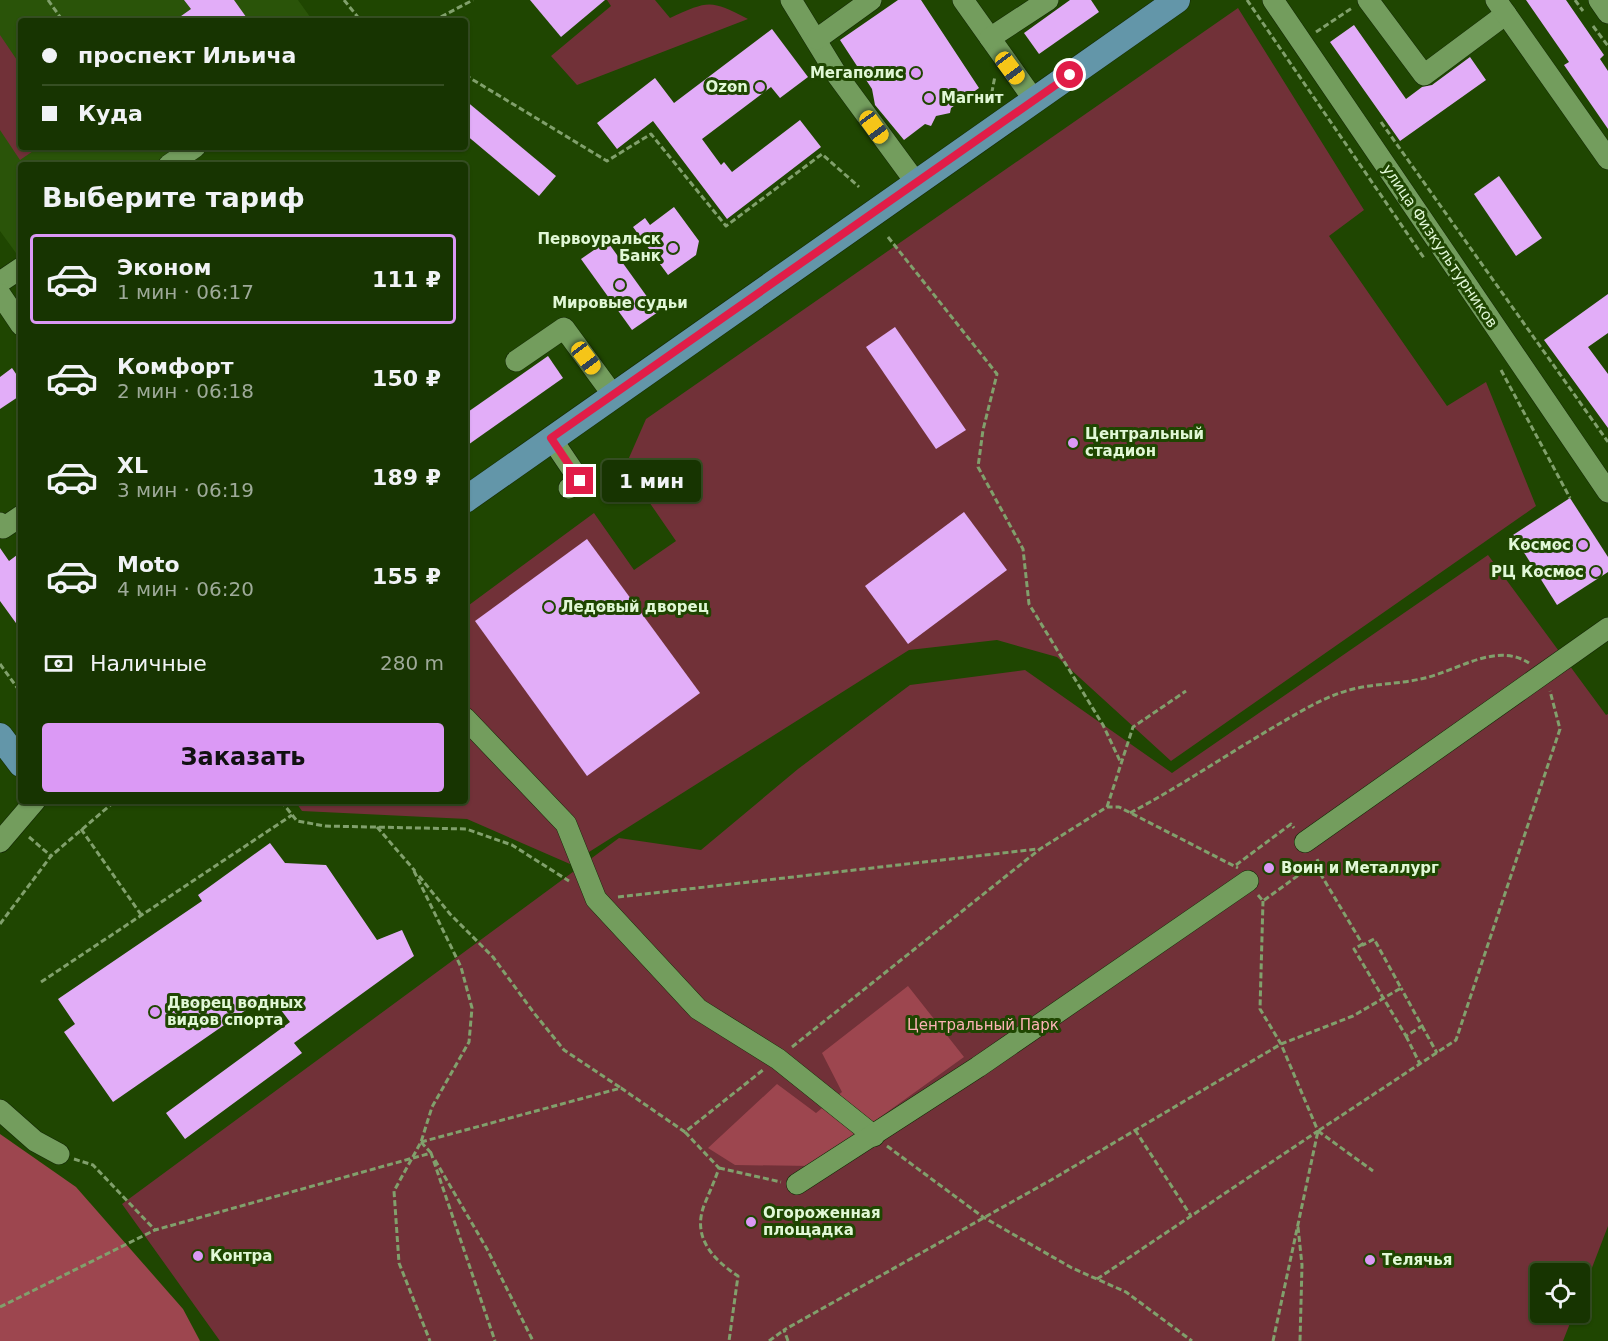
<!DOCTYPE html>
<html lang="ru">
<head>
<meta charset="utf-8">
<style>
	:root { --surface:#173401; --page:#203c0b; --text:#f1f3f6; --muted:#9eaa99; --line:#364f23; --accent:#db99f5 }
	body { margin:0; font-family:"DejaVu Sans",sans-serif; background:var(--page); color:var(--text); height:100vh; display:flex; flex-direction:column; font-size:22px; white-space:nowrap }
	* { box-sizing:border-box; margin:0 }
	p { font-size:20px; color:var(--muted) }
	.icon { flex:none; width:33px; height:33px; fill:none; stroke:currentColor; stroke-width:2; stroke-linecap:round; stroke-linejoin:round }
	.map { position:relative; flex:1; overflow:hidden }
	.drawer { position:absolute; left:18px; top:162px; width:450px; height:642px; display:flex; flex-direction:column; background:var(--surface); border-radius:6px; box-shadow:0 2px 4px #0004,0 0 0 2px var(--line) }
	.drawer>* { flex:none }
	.hud { position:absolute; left:18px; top:18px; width:450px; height:132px; border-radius:6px; box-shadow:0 2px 4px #0004,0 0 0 2px var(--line); display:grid; align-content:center; height:132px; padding:0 24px; background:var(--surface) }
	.tools { position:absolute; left:1530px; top:1263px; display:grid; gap:12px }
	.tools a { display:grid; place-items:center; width:60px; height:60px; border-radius:6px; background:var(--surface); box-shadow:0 2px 4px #0004,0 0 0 2px var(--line); font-size:30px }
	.end { position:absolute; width:27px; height:27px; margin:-14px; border:8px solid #e11d48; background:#fff; box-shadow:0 0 0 3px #fff }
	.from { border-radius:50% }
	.bubble { position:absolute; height:42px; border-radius:6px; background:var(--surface); box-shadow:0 2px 4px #0004,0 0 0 2px var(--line); font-size:20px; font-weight:700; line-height:42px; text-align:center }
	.car { position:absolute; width:18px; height:36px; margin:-18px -9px; border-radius:8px; box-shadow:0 0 4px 2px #0007; background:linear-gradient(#f5c518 24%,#345 0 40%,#f5c518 0 76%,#345 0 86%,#f5c518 0) }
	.hud b { display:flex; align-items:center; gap:21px; height:57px; font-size:22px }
	.hud b+b { border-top:2px solid var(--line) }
	.hud i { width:15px; height:15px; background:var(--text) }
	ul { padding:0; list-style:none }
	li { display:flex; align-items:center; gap:18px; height:90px; margin:0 12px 9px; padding:0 12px; border:3px solid transparent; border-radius:6px }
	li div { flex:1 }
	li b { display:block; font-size:22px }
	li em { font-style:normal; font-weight:700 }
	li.active { border-color:var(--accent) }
	li>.icon { width:54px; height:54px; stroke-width:1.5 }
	h2 { padding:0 24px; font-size:27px; line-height:72px }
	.pay { display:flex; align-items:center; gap:15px; height:66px; padding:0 24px; font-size:22px }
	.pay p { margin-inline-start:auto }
	.cta { display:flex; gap:12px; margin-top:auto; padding:12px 24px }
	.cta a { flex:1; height:69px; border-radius:6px; background:var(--accent); color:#111; font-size:24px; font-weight:700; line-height:69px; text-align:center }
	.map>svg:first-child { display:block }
	.built { fill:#2a5409 }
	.green { fill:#713138 }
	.forest { fill:#9d464f }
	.building { fill:#e2adf8 }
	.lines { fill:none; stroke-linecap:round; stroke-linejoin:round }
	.minor-casing { stroke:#142807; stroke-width:22 }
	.major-casing { stroke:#142807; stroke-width:27 }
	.path { stroke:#81a06c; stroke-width:3; stroke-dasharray:6 3; stroke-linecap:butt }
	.minor { stroke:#739d5d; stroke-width:21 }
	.major { stroke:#6396a9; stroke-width:26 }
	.route { stroke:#e11d48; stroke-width:8 }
	.poi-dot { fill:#db99f5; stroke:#1f4601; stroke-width:2 }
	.labels { text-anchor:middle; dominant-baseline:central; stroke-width:6; stroke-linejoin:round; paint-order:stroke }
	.poi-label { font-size:15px; font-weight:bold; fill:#e1f8d6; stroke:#1f4601; text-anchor:start }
	.street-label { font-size:15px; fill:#e1f8d6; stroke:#1f4601 }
	.park-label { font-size:15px; fill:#fcb2b5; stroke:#1f4601 }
</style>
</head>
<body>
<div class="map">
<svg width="1608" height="1341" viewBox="0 0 1608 1341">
	<rect width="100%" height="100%" fill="#1f4601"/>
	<!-- built -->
	<polygon class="built" points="0,0 298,0 313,21 21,21 21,147 187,147 162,165 21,165 21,260 0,231"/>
	<!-- green -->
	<g class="green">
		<path d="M 607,0 L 655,0 L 670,18 C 710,0 710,0 748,19 L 577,85 L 551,56 L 611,6 Z"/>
		<polygon points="1238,8 1364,210 1329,236 1447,406 1486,382 1536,506 1171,761 1057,657 997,640 909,650 570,864 467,819 302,811 295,801 465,801 465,608 594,513 634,570 676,541 625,467 646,419"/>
		<polygon points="0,35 21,66 21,147 39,147 20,160 0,130"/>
		<polygon points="1488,555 1606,715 1608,714 1608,1226 1580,1299 1580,1274 1540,1274 1540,1312 1574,1313 1563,1341 220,1341 122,1204 619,838 701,850 798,769 910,685 1025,670 1172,773"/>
	</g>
	<!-- forest -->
	<g class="forest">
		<polygon points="908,986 964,1057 812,1166 735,1165 708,1148 777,1084 816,1113 842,1092 822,1053"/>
		<polygon points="0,1134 76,1187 183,1309 200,1341 0,1341"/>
	</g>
	<!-- building -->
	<g class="building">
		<polygon points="184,0 234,0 249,21 174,21 191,9"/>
		<polygon points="530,0 605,0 561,37"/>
		<polygon points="898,0 921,0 979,88 951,108 950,113 936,116 931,126 925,124 904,140 875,105 872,89 840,40"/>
		<polygon points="1070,0 1091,0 1099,12 1039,54 1024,33"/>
		<polygon points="1526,0 1566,0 1604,55 1600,59 1608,71 1608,129 1564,65 1569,62"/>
		<polygon points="1354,25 1406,99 1422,87 1432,85 1470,57 1486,80 1400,141 1330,42"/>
		<polygon points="772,29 808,77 780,98 771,87 702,139 721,165 724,162 732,172 800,120 821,147 727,219 653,121 617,149 597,123 655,78 674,103"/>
		<polygon points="465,100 556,176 539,196 465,134"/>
		<polygon points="1499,176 1542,238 1516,256 1474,194"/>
		<polygon points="674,207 699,241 696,255 668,275 633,227 645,218 650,225"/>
		<polygon points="607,241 658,312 632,330 581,259"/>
		<polygon points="1608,294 1608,333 1588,347 1608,374 1608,428 1544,340"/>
		<polygon points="895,327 966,430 936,449 866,347"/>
		<polygon points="548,356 563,378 465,447 465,414"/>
		<polygon points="12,368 21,381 21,395 0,409 0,377"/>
		<polygon points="1570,498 1608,557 1608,572 1557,605 1513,535"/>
		<polygon points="964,512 1007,570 908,644 865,586"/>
		<polygon points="587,539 700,693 587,776 475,621"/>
		<polygon points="0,548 9,561 21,552 21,630 0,601"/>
		<polygon points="270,843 285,863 326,865 377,940 402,930 414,956 294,1043 302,1053 185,1139 166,1113 290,1022 269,994 113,1102 64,1032 75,1024 58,999 202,901 198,895"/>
	</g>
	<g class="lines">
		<defs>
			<g id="minor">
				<polyline points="791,0 837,75 917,184"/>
				<polyline points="963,0 1034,100"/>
				<polyline points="1273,0 1608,492"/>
				<polyline points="1368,0 1424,75 1506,14"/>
				<polyline points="1496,0 1608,159"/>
				<polyline points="1599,0 1608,13"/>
				<polyline points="990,38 1048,0"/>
				<polyline points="817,39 871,0"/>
				<polyline points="169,165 195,147"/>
				<polyline points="0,282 21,268"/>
				<polyline points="0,294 21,325"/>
				<polyline points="516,361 564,328 613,395"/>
				<polyline points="551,438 580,481 569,488"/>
				<polyline points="0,523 3,528 21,516"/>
				<polyline points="465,718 566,824 596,899 698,1009 778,1059 874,1136"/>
				<polyline points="0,842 35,801"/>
				<polyline points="1305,842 1608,628"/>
				<polyline points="0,1110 35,1141 59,1154"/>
				<polyline points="797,1184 978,1067 1248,881"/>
			</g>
			<g id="major">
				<polyline points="465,500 1177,0"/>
				<polyline points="0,736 21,764"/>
			</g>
		</defs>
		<!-- minor casing -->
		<use href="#minor" class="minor-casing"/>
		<!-- major casing -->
		<use href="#major" class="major-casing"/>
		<!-- path -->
		<g class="path">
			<polyline points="48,0 63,21"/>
			<polyline points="344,0 361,21"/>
			<polyline points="1247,0 1424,258"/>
			<polyline points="1575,0 1583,11"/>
			<polyline points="433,21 473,0"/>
			<polyline points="1593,26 1608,46"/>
			<polyline points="1316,32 1352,8"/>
			<polyline points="465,75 607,161 651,134 726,226 822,154 859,187"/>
			<polyline points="990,102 995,76"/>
			<polyline points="1381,122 1608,442"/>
			<polyline points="888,237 997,374 983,430 978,467 1023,549 1029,604 1103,725 1121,763"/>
			<polyline points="1501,370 1570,498"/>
			<polyline points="0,664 21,693"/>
			<polyline points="281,801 297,821 325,826 466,829 512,845 569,881"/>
			<polyline points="1107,807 1133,727 1186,691"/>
			<path d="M 1130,813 C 1181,786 1229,753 1279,724 C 1298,713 1319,700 1340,693 C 1367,683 1397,685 1425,678 C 1459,670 1496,642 1529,663"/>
			<polyline points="377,827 415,871"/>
			<polyline points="81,829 142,916"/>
			<polyline points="29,837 51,856"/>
			<polyline points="1236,865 1291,824 1294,828"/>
			<polyline points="414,871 461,967 472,1008 469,1042 432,1107 421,1142 394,1191 399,1263 430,1341"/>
			<polyline points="419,876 450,914 493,957 534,1013 564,1050 621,1088"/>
			<polyline points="1258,895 1263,901 1318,861 1316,857"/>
			<polyline points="618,897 1038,849"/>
			<polyline points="0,924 51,856 115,801"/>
			<polyline points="1363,944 1354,949 1406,1036 1422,1026 1401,988"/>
			<polyline points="41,982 292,815"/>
			<polyline points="1422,1026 1437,1053"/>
			<polyline points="1406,1036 1420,1064"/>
			<polyline points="792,1047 1040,849 1107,807 1119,807 1238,868"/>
			<polyline points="1135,1130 1191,1216"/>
			<polyline points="1318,1131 1373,1171"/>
			<path d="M 685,1132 L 719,1168 C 715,1180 710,1191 705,1203 C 691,1236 712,1259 738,1276 L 729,1341"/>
			<polyline points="421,1142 621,1088 685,1132 763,1070"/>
			<polyline points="421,1142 432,1154"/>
			<polyline points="887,1146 983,1217 1072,1268 1126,1292 1192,1341"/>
			<polyline points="74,1159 93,1165 155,1230"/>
			<polyline points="435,1160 487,1249 533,1341"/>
			<polyline points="719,1168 781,1182"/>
			<polyline points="1298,1227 1302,1265 1300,1341"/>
			<polyline points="1097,1279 1318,1131 1281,1044 1260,1009 1263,901"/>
			<polyline points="0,1307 155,1230 431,1153 495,1341"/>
			<polyline points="769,1341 784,1330"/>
			<polyline points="788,1341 784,1330 1051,1180 1281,1044 1353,1016 1401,988 1374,939 1363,945 1314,863"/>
			<polyline points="1273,1341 1318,1131 1456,1040 1560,729 1550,691"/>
		</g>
		<!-- minor -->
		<use href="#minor" class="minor"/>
		<!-- major -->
		<use href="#major" class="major"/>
	</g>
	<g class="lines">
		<!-- route -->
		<polyline class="route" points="580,481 551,438 1070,75"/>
	</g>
	<!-- markers -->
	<g class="poi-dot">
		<circle cx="916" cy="73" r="6"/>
		<circle cx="760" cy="87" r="6"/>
		<circle cx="929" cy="98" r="6"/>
		<circle cx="673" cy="248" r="6"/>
		<circle cx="620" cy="285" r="6"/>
		<circle cx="1073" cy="443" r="6"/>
		<circle cx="1583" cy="545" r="6"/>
		<circle cx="1596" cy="572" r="6"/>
		<circle cx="549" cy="607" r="6"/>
		<circle cx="1269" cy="868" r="6"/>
		<circle cx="155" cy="1012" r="6"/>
		<circle cx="751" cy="1222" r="6"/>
		<circle cx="198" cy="1256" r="6"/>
		<circle cx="1370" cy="1260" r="6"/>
	</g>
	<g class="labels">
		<!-- poi labels -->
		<g class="poi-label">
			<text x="904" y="73" text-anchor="end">Мегаполис</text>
			<text x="748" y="87" text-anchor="end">Ozon</text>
			<text x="941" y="98">Магнит</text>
			<text x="661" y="239" text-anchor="end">Первоуральск<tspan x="661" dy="17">Банк</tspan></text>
			<text x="620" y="303" text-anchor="middle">Мировые судьи</text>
			<text x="1085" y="434">Центральный<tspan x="1085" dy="17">стадион</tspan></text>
			<text x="1571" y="545" text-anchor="end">Космос</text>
			<text x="1584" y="572" text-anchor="end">РЦ Космос</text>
			<text x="561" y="607">Ледовый дворец</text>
			<text x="1281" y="868">Воин и Металлург</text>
			<text x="167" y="1003">Дворец водных<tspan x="167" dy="17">видов спорта</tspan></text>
			<text x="763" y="1213">Огороженная<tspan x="763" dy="17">площадка</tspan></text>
			<text x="210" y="1256">Контра</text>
			<text x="1382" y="1260">Телячья</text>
		</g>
		<!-- street labels -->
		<g class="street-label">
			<text transform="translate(1440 246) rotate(56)">улица Физкультурников</text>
		</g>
		<!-- park labels -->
		<g class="park-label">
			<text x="983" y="1025">Центральный Парк</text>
		</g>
	</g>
</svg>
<div class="tools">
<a><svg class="icon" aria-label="locate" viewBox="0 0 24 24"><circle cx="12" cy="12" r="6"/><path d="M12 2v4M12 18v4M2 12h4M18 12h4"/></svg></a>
</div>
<i class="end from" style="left:1070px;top:75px"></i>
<i class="end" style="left:580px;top:481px"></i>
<div class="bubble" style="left:602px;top:460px;width:99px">1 мин</div>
<i class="car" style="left:1010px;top:68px;rotate:143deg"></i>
<i class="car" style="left:874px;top:127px;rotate:144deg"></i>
<i class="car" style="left:586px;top:358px;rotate:143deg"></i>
<div class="hud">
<b><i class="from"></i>проспект Ильича</b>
<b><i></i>Куда</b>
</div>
<section class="drawer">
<h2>Выберите тариф</h2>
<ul>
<li class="active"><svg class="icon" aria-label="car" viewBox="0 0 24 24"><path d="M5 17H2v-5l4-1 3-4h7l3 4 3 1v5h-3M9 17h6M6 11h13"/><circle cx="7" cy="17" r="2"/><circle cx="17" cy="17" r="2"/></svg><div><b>Эконом</b><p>1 мин · 06:17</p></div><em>111 ₽</em></li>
<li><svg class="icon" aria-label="car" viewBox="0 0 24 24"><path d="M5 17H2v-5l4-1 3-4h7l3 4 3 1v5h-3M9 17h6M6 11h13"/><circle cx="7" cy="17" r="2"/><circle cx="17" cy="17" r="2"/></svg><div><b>Комфорт</b><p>2 мин · 06:18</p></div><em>150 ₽</em></li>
<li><svg class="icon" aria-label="car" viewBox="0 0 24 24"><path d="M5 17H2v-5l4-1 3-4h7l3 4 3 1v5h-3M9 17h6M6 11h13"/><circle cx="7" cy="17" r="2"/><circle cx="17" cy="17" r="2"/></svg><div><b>XL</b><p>3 мин · 06:19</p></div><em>189 ₽</em></li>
<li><svg class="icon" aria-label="car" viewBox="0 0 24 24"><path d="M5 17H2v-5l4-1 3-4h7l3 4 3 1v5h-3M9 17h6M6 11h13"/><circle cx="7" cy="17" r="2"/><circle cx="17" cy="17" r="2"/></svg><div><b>Moto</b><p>4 мин · 06:20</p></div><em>155 ₽</em></li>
</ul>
<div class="pay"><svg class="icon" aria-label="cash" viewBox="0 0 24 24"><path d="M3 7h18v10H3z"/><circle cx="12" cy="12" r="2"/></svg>Наличные<p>280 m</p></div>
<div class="cta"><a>Заказать</a></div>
</section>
</div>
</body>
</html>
